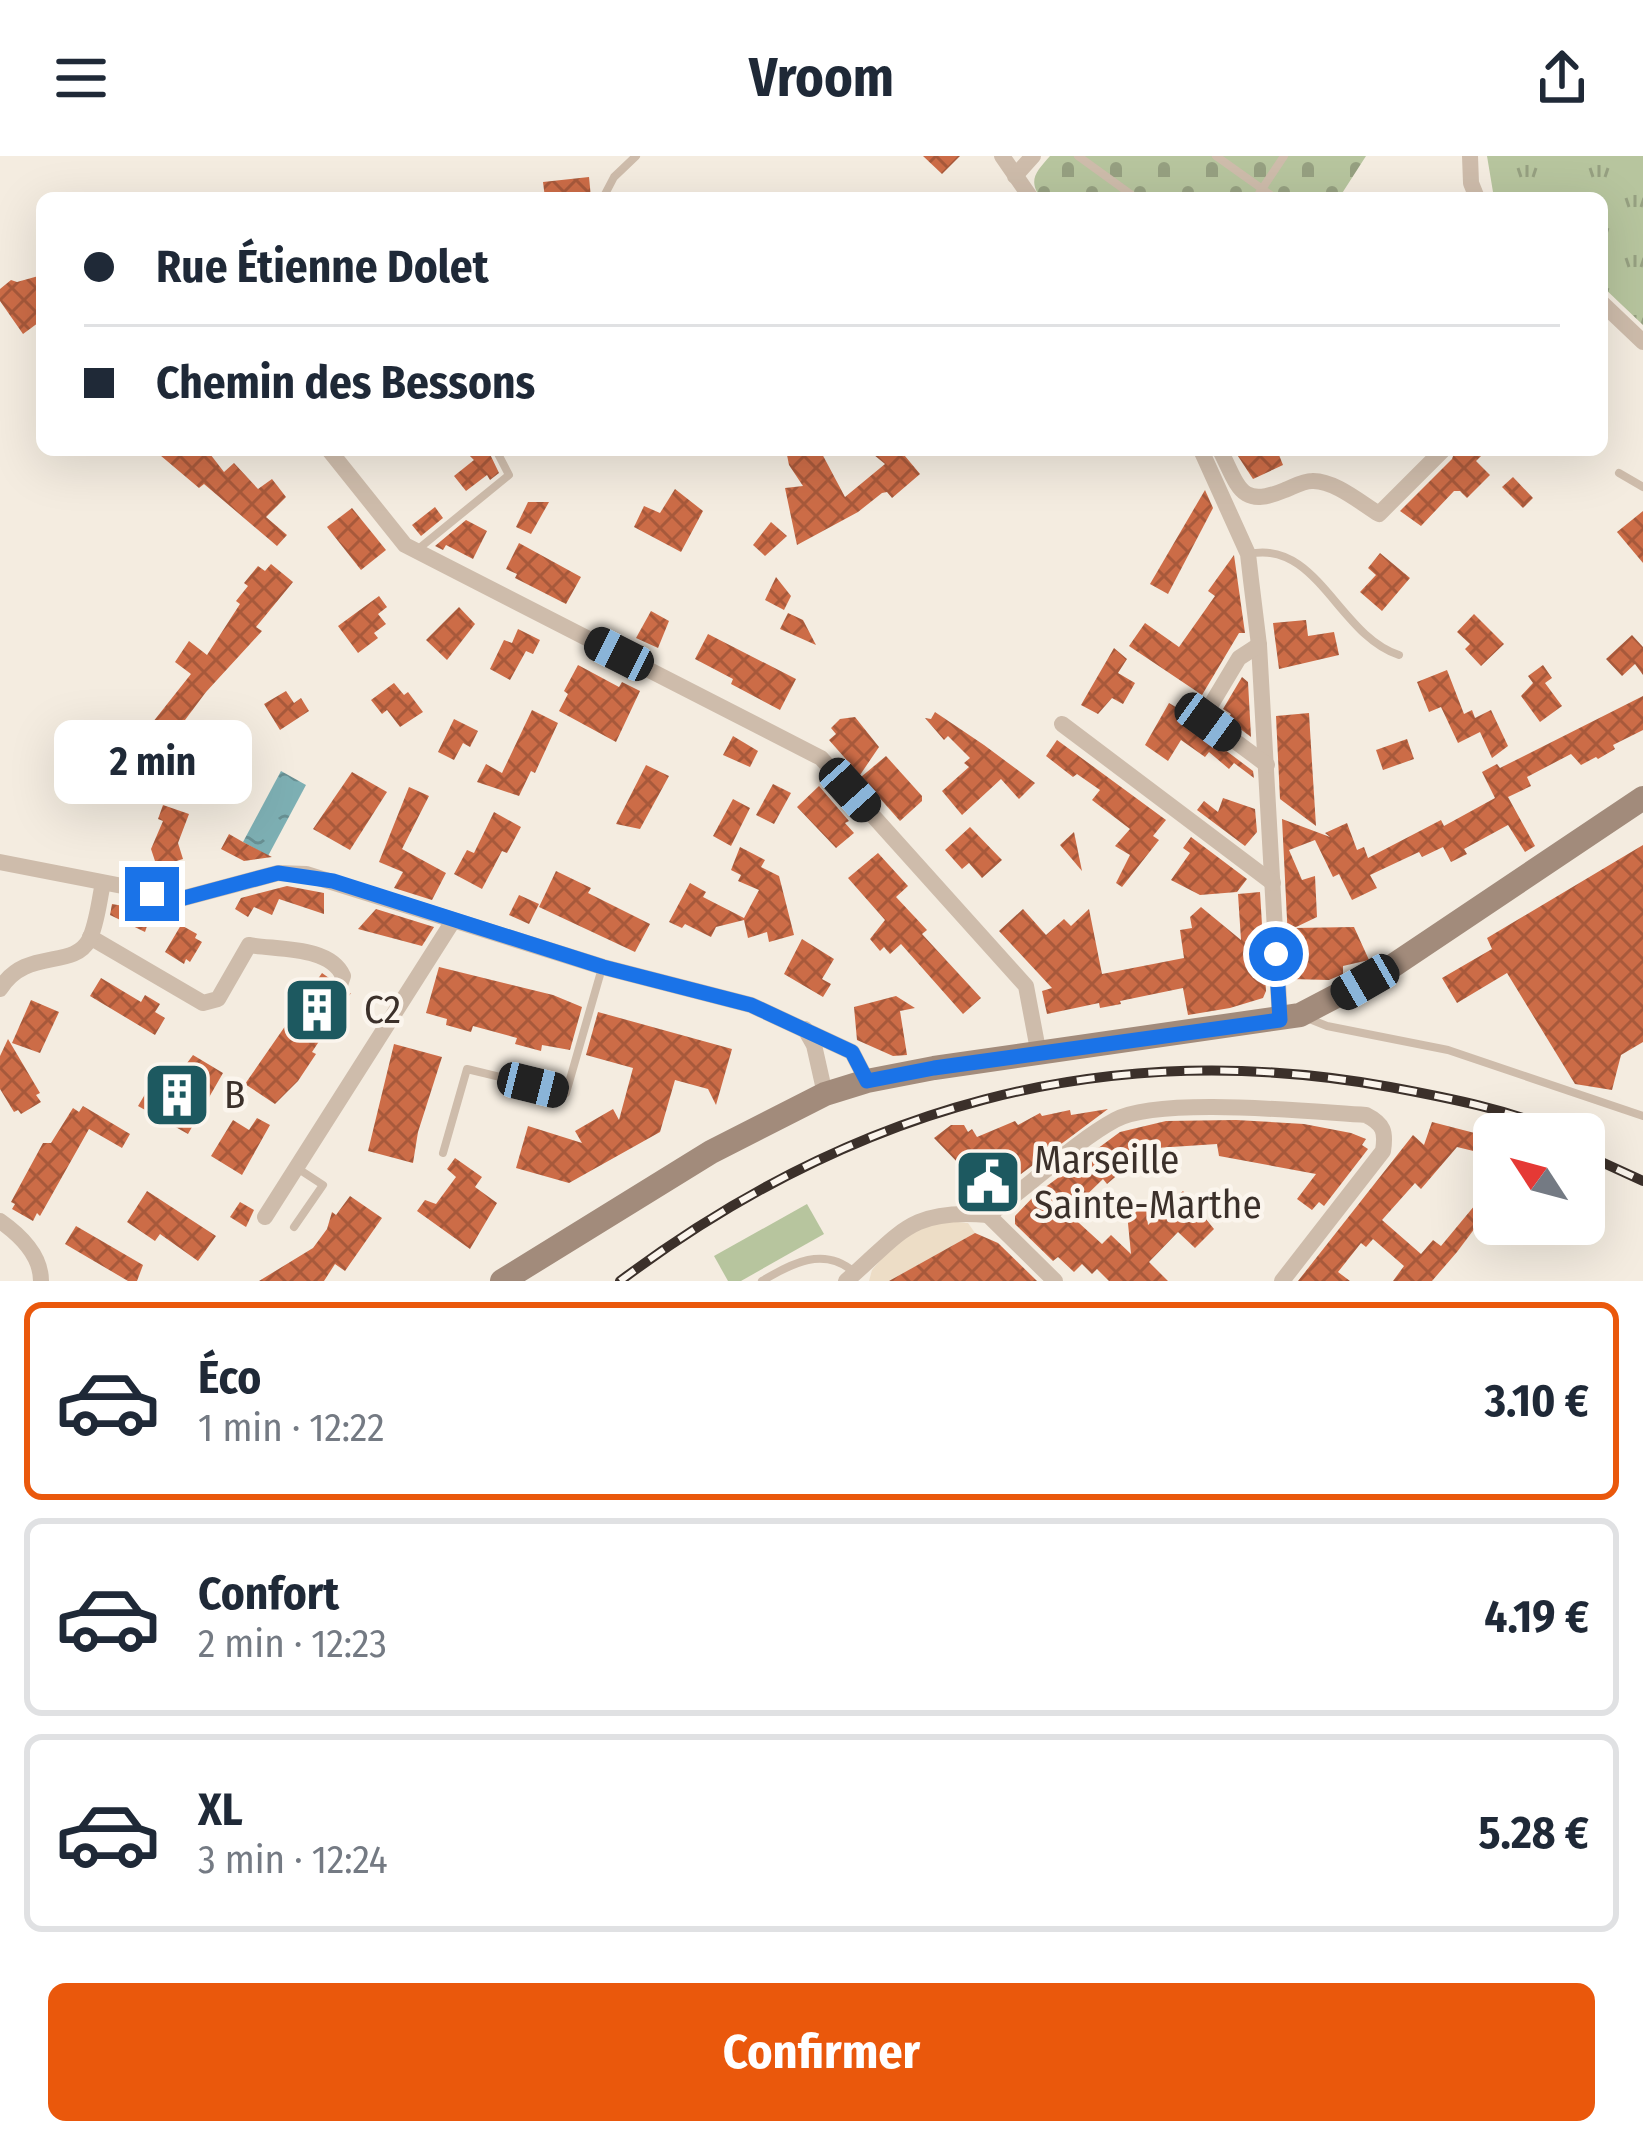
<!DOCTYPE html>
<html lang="fr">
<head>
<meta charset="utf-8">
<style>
	:root { --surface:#fff; --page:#f2f2f3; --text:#1f2937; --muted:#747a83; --line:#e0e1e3; --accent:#ea580c }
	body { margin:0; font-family:"Fira Sans Condensed",sans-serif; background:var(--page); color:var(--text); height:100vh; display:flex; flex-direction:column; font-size:45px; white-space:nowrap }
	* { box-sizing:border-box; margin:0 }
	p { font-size:39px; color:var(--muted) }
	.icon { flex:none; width:66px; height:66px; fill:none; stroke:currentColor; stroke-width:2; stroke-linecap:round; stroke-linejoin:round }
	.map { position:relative; height:1125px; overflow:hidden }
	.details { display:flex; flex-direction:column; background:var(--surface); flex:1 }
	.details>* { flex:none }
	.hud { position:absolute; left:36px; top:36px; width:1572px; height:264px; border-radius:18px; box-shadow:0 12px 48px #0002; display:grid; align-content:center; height:264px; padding:0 48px; background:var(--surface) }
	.needle { width:78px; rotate:306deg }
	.controls { position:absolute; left:1473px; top:957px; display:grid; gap:24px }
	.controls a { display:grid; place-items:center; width:132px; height:132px; border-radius:18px; background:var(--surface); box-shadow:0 12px 48px #0002; font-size:60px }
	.end { position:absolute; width:54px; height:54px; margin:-27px; border:15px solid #1a73e8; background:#fff; box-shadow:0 0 0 6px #fff }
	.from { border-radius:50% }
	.bubble { position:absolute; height:84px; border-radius:18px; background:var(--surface); box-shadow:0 12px 48px #0002; font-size:39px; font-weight:700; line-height:84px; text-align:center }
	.car { position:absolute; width:36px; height:72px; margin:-36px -18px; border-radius:15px; box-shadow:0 0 9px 3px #0007; background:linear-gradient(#222 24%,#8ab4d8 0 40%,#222 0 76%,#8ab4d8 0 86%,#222 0) }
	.hud b { display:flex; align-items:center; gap:42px; height:114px; font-size:45px }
	.hud b+b { border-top:3px solid var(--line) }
	.hud i { width:30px; height:30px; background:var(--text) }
	ul { padding:21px 0 0; list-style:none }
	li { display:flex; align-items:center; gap:36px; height:198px; margin:0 24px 18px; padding:0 24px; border:6px solid var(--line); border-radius:18px }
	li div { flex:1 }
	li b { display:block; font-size:45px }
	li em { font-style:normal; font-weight:700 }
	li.selected { border-color:var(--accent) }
	li>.icon { width:108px; height:108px; stroke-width:1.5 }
	.button { display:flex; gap:24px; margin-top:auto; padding:24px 48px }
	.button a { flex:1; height:138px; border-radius:18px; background:var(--accent); color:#fff; font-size:48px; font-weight:700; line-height:138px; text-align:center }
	header { display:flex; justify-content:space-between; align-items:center; height:156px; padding:0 48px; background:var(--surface); font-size:54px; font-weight:700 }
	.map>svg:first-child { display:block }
	.grass { fill:url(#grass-tufts) }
	.cemetery { fill:url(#cemetery-stones) }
	.pitch { fill:#b7c59e }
	.plaza { fill:#edddc6 }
	.water { fill:url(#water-ripples) }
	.building { fill:url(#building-cross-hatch) }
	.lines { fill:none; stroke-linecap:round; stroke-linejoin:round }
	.service { stroke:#cebcab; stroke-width:8 }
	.minor { stroke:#cebcab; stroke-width:16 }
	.secondary { stroke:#a28b7b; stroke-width:24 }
	.rail-casing { stroke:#3b302a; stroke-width:10 }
	.rail { stroke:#fbf5ed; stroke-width:6; stroke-dasharray:18; stroke-linecap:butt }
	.route { stroke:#1a73e8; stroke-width:15 }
	.labels { text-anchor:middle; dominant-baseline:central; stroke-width:9; stroke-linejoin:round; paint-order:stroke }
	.poi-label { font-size:39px; fill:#3b302a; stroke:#fbf5ed; text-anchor:start }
</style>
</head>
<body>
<header><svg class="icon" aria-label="menu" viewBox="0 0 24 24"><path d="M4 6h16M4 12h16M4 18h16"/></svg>Vroom<svg class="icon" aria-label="share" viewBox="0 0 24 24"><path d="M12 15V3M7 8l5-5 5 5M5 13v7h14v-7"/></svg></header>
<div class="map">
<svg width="1643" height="1125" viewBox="0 0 1643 1125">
	<defs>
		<pattern id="grass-tufts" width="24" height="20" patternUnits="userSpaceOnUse" patternTransform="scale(3)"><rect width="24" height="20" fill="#b7c59e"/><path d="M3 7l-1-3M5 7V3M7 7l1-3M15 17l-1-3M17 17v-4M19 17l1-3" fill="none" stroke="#96a081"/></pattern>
		<pattern id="cemetery-stones" width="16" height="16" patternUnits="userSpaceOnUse" patternTransform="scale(3)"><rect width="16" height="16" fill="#b7c59e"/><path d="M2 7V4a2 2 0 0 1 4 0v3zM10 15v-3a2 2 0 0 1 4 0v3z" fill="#96a081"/></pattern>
		<pattern id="water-ripples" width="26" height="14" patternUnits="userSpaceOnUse" patternTransform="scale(3)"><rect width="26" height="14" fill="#7dafb3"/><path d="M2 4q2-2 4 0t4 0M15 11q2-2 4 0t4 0" fill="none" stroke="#688f92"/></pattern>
		<pattern id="building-cross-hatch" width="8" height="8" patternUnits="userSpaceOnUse" patternTransform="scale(3)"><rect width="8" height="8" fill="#cc6c47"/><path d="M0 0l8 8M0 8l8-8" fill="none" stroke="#a7593b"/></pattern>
	</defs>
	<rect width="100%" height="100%" fill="#f4ece0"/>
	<!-- grass -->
	<polygon class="grass" points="1487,0 1643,0 1643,169 1602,130 1602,42 1494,42"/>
	<!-- cemetery -->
	<path class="cemetery" d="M 1050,0 L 1366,0 L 1339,42 L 1041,42 C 1027,24 1037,15 1050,0 Z"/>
	<!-- pitch -->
	<polygon class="pitch" points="807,1048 824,1078 741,1125 728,1125 714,1100"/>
	<!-- plaza -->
	<polygon class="plaza" points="947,1065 968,1067 975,1077 890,1125 869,1125 872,1114 895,1087 925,1070"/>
	<!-- water -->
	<polygon class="water" points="281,615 306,629 268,700 243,686"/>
	<!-- building -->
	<g class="building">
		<polygon points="923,0 960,0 942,18"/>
		<polygon points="589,21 591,42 545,42 543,26"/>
		<polygon points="42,119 42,164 23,178 0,145 0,133 11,124 17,126"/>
		<polygon points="154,294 207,294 224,316 234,307 258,333 272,323 286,341 266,361 287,379 277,390 204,328 199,332"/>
		<polygon points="464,294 488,294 499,317 490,324 487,319 466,335 454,320 474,304"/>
		<polygon points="786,294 820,294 845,341 885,308 868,294 900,294 920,318 892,342 887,336 882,337 858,356 797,389 785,332 803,330 789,309"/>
		<polygon points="1234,294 1277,294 1283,309 1253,323"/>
		<polygon points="1455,294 1487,294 1476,305 1490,319 1467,342 1460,335 1454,335 1421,370 1400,355 1452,303"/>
		<polygon points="1513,321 1533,342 1523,352 1502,331"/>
		<polygon points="675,333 703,355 681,396 634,371 644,350 660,357"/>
		<polygon points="1205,334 1213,352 1168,438 1150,428"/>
		<polygon points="528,346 549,346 531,378 516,371"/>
		<polygon points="435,351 443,362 421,380 412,369"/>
		<polygon points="352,352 386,394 361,414 327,371"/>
		<polygon points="1643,355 1643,407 1617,376"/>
		<polygon points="466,364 487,375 473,403 446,389 443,394 435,390"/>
		<polygon points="771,366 787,380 765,400 753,389"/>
		<polygon points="519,387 581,421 566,448 515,422 517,418 506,413"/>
		<polygon points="1380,397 1410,422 1382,455 1360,436 1376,419 1368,412"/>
		<polygon points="1234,399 1245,477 1239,477 1202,539 1129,490 1145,467 1179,491 1215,440 1208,435"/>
		<polygon points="271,408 293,426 256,471 262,475 206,536 161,596 141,581 191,518 175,506 189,485 207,499 240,448 236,445 248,430 244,427 258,410 265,415"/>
		<polygon points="776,421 791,440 784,454 765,444"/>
		<polygon points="379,440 387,451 378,458 386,468 374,477 378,482 358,497 338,470"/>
		<polygon points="459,451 475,468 447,504 426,484"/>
		<polygon points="651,455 669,465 658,492 636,482"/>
		<polygon points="788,457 803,464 816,489 780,473"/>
		<polygon points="1474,458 1504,488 1481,510 1465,493 1470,488 1457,476"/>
		<polygon points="1306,464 1308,480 1334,476 1339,499 1279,513 1273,467"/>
		<polygon points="518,473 540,484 533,498 526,495 510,524 490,513 504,484 512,487"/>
		<polygon points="708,478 796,523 780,554 731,528 733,523 695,503"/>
		<polygon points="1632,479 1643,491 1643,519 1635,508 1622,520 1606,503"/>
		<polygon points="1114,492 1127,503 1118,517 1135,527 1123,548 1112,542 1098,558 1081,549"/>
		<polygon points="578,509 619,531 622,526 640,535 616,586 559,555 568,538 564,535"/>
		<polygon points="1543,509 1552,522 1545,527 1562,550 1540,566 1521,540 1533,527 1528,520"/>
		<polygon points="1447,514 1464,558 1472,554 1475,562 1491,554 1508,590 1492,602 1480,576 1458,587 1441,551 1429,556 1417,526"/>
		<polygon points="1242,521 1248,526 1251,581 1227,563 1231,558 1223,553"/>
		<polygon points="394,527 404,539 408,536 423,556 400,571 387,554 382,558 371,544"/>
		<polygon points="286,535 294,547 301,542 309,555 280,574 264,548"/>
		<polygon points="1643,540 1643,574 1613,589 1615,593 1598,603 1596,601 1581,609 1571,598 1527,621 1531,630 1508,641 1535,690 1525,696 1508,669 1464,693 1467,698 1451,706 1443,691 1422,701 1419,696 1370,719 1377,732 1352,744 1339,718 1333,721 1315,684 1289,694 1302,724 1315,720 1317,761 1294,772 1354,771 1369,804 1343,810 1343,818 1329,824 1290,823 1282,663 1330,681 1325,677 1347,667 1357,694 1364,691 1368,702 1441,664 1444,670 1495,642 1482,616 1497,608 1500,612"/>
		<polygon points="1169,547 1194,562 1200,575 1253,615 1254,622 1234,607 1229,613 1209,596 1205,601 1181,584 1168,605 1145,589"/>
		<polygon points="532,554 558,567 535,617 531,615 519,640 477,626 486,608 502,617"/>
		<polygon points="935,556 984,589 1035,627 1019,643 1001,623 962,659 942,635 969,611 964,607 970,602 948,580 944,584 925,562 931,563"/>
		<polygon points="1309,557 1312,607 1316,670 1280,643 1276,560"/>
		<polygon points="855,561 879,591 860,619 829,584 836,578 831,572 840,563"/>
		<polygon points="454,563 478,575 470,591 463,587 454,604 438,596"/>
		<polygon points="733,580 758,595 750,611 723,599"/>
		<polygon points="1407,583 1414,603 1383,614 1376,594"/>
		<polygon points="1057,584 1166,664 1153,680 1159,684 1122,731 1116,727 1130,699 1115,690 1130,673 1092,644 1100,634 1077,618 1073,621 1046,600"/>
		<polygon points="886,600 922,640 922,645 900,665 861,621"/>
		<polygon points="646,609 669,620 640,673 616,668"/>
		<polygon points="352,616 387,636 350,694 313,673"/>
		<polygon points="773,628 791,637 774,668 756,659"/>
		<polygon points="819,630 849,665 845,667 854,677 836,692 797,651"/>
		<polygon points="409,631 429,640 402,693 446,717 432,744 394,732 403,716 379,706"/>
		<polygon points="1223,642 1255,653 1257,676 1245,690 1197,654 1204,645 1218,656"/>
		<polygon points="733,643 750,652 731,690 713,680"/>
		<polygon points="163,649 189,658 178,687 183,703 157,711 151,693 163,665 158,663"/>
		<polygon points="494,656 521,671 507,697 502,695 482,733 454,718 467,694 474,697"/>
		<polygon points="970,671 1002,704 982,722 969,707 962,713 945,694"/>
		<polygon points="1074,676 1082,715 1060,689"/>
		<polygon points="229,678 243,686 272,701 244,705 221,693"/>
		<polygon points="1191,681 1247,723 1237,736 1200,739 1171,724 1190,697 1183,692"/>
		<polygon points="1643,689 1643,886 1621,899 1612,934 1575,928 1507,817 1457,847 1442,822 1492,793 1487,782"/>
		<polygon points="740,691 765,704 761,711 779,720 794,779 769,786 767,776 748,782 744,764 716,771 711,781 685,768 682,772 669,766 690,727 706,736 703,741 744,762 759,734 738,725 741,719 731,714"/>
		<polygon points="878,697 908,730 896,741 927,774 922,778 981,842 963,858 901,788 890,798 884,791 880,795 870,783 885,764 848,722"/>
		<polygon points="556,715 591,732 588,737 650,768 635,796 539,751"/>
		<polygon points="287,730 324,737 324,758 279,743 272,759 254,751 248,761 235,753 241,742"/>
		<polygon points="1260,736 1266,835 1263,842 1230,852 1188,859 1183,832 1120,845 1121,848 1100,852 1099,847 1047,858 1042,835 1052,832 999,775 1023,753 1046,779 1064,763 1071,770 1089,753 1102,818 1184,802 1180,774 1192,772 1190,761 1201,751 1241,784 1238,738"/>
		<polygon points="519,739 539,748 529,768 509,759"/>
		<polygon points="112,748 152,755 145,776 110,759"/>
		<polygon points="376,753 434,771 422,790 358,773"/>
		<polygon points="181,769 197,778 195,782 202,786 190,806 186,803 184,808 165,796"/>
		<polygon points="802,783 834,803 822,823 831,828 823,841 784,818"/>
		<polygon points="439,811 553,839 582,851 570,894 542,889 541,895 515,888 517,882 473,870 471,876 446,869 447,863 426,857"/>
		<polygon points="322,817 329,822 331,838 341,842 351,837 312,896 316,898 298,925 275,948 245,928"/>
		<polygon points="101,822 141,846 145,839 160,848 155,856 165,862 155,879 90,840"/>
		<polygon points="896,840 915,852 900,855 907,899 893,900 857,884 854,851"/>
		<polygon points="31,844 59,856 40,897 12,887"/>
		<polygon points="598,856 732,893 716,949 708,933 675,924 660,976 569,1027 516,1012 528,970 582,987 575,975 613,953 619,964 633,912 586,899"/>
		<polygon points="8,883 40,937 36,939 41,946 21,958 18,954 14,956 0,933 0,900"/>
		<polygon points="394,888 442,901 418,976 413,1007 368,995"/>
		<polygon points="193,899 223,917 188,978 138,950 156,920 167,927 173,926"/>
		<polygon points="83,950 130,978 122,992 89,973 40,1060 37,1057 33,1065 12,1053 15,1048 11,1046 43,987 51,987 73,952 79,956"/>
		<polygon points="1108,953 1021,1018 987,1037 934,982 951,969 964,969 968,976 972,973 977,981 1015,965 1018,969 1040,957 1042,960 1070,954 1071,959"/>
		<polygon points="257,962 270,969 242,1019 211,1000 233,964 249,974"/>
		<polygon points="1236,964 1304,968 1351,977 1366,983 1362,989 1368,993 1324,1050 1319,1046 1312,1054 1297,1043 1316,1018 1219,1000 1217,988 1156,992 1150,984 1123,1006 1127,1010 1114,1022 1107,1028 1103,1023 1068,1057 1102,1088 1111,1079 1131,1098 1126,1047 1145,1045 1148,1069 1183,1035 1214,1073 1195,1092 1178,1076 1149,1106 1168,1125 1109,1125 1097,1113 1092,1118 1082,1108 1074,1116 1058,1101 1053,1105 1015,1068 1015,1060 1036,1038 1120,976 1166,965"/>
		<polygon points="1432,966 1494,982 1494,1000 1457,991 1421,1033 1415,1027 1382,1064 1421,1098 1433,1084 1441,1090 1480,1043 1490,1052 1457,1096 1432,1125 1393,1125 1404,1110 1373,1083 1366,1091 1361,1087 1338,1116 1350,1125 1298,1125 1413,979 1424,989"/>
		<polygon points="455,1002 482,1021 475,1031 497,1047 470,1093 417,1055 425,1044 436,1048 456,1021 447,1013"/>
		<polygon points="147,1035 216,1080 198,1105 160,1078 155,1085 127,1066"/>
		<polygon points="350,1040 382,1062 345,1115 335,1108 324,1125 259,1125 313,1092 327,1073 332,1056 336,1059"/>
		<polygon points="240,1046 254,1054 246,1071 230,1061"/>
		<polygon points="76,1070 143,1109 137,1125 128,1125 65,1088"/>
		<polygon points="975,1077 998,1087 1037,1125 889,1125"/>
	</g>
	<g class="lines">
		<!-- service -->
		<g class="service">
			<polyline points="1078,0 1136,42"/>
			<polyline points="1216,0 1275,42"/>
			<polyline points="603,42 614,21 636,0"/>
			<polyline points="1256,42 1284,0"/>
			<polyline points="1619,317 1643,331"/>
			<polyline points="417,394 509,319 496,294"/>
			<path d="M 1249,398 C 1317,383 1339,480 1399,499"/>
			<polyline points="1307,862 1327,870 1448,894 1643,960"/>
			<polyline points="443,997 467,913 566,937 602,812"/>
			<polyline points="294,1071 323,1029 297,1012"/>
			<path d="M 762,1125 C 792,1107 824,1090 854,1116"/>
		</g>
		<!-- minor -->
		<g class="minor">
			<polyline points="1002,0 1031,42"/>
			<polyline points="1470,0 1471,27 1477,42"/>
			<polyline points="1015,20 1033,0"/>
			<polyline points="1602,147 1643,186"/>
			<polyline points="329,294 405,389 821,602 1026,830 1039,899"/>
			<polyline points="1201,294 1248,398 1251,424 1259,489 1280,864"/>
			<path d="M 1220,294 C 1239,331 1240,353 1285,334 C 1293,331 1303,325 1312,325 C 1334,324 1361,347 1379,358 L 1443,294"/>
			<polyline points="1259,489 1239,502 1206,557 1208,565 1267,609"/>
			<polyline points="1062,568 1273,727"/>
			<polyline points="0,706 184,742 278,717 306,718 603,811 751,849 852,896 867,925"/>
			<path d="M 90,781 L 203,847 L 218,843 L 249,789 C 278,794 330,790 343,820 L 340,829"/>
			<path d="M 0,833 C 26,791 73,814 89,784 C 97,768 99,745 103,727"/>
			<polyline points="805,873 814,889 825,938"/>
			<path d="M 988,1059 C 1029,1031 1073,987 1115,964 C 1159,940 1311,956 1366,959 C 1384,968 1386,976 1383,995 L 1282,1125"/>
			<polyline points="988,1059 1055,1125"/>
			<polyline points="265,1061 453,765"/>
			<path d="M 0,1065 C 20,1079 41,1100 41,1125"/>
			<path d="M 846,1125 C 900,1079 908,1052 988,1059"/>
		</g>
		<!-- secondary -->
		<polyline class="secondary" points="502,1125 711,996 825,938 867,925 934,912 1300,859 1388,813 1643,642"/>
		<defs>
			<g id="rail">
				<polyline points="1584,998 1643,1025"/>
				<path d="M 620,1125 C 851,952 1103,879 1390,931 C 1449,942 1511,954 1566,978"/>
			</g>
		</defs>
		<!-- rail casing -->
		<use href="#rail" class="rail-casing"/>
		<!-- rail -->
		<use href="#rail" class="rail"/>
	</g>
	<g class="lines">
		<!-- route -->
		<polyline class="route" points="152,738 184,742 278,717 333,725 603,811 751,849 852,896 867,925 934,912 1280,864 1276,798"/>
	</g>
	<!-- icons -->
	<defs>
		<symbol id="building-square" viewBox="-11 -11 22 22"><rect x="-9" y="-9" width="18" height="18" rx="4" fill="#1d5960" stroke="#fbf5ed"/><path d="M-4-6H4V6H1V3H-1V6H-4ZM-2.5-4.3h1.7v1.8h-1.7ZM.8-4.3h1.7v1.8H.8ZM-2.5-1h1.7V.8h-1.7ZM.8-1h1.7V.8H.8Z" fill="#fff"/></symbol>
		<symbol id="civic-square" viewBox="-11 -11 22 22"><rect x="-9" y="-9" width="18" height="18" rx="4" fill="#1d5960" stroke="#fbf5ed"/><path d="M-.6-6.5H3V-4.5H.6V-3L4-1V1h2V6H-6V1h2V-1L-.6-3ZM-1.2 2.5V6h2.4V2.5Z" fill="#fff"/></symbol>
	</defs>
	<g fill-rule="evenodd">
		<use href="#building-square" x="279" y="816" width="76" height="76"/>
		<use href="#building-square" x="139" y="901" width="76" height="76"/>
		<use href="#civic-square" x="950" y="988" width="76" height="76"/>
	</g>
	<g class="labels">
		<!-- poi labels -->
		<g class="poi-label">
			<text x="364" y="854">C2</text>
			<text x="224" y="939">B</text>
			<text x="1034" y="1004">Marseille<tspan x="1034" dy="45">Sainte-Marthe</tspan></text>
		</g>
	</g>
</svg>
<div class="controls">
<a><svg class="needle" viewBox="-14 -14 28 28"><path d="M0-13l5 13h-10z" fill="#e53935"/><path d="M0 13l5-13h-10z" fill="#747a83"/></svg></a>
</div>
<i class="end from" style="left:1276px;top:798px"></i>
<i class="end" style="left:152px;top:738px"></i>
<div class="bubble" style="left:54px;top:564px;width:198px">2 min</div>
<i class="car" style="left:619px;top:498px;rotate:297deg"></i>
<i class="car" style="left:1208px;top:566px;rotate:126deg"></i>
<i class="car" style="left:850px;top:634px;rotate:138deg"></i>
<i class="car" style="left:1365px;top:826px;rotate:240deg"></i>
<i class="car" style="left:533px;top:929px;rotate:104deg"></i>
<div class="hud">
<b><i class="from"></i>Rue Étienne Dolet</b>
<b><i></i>Chemin des Bessons</b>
</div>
</div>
<section class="details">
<ul>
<li class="selected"><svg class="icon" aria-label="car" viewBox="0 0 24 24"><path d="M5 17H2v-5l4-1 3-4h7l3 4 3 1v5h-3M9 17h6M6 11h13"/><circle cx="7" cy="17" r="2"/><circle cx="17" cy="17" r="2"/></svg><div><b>Éco</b><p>1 min · 12:22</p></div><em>3.10 €</em></li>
<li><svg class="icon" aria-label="car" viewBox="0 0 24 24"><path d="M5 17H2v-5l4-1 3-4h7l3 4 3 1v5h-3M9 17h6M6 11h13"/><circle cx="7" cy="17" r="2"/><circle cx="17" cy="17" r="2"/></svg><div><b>Confort</b><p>2 min · 12:23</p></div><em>4.19 €</em></li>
<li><svg class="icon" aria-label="car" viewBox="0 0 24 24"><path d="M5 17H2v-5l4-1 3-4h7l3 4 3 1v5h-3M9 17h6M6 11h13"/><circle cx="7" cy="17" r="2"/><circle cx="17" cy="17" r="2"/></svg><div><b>XL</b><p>3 min · 12:24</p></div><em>5.28 €</em></li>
</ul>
<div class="button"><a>Confirmer</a></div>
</section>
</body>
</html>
